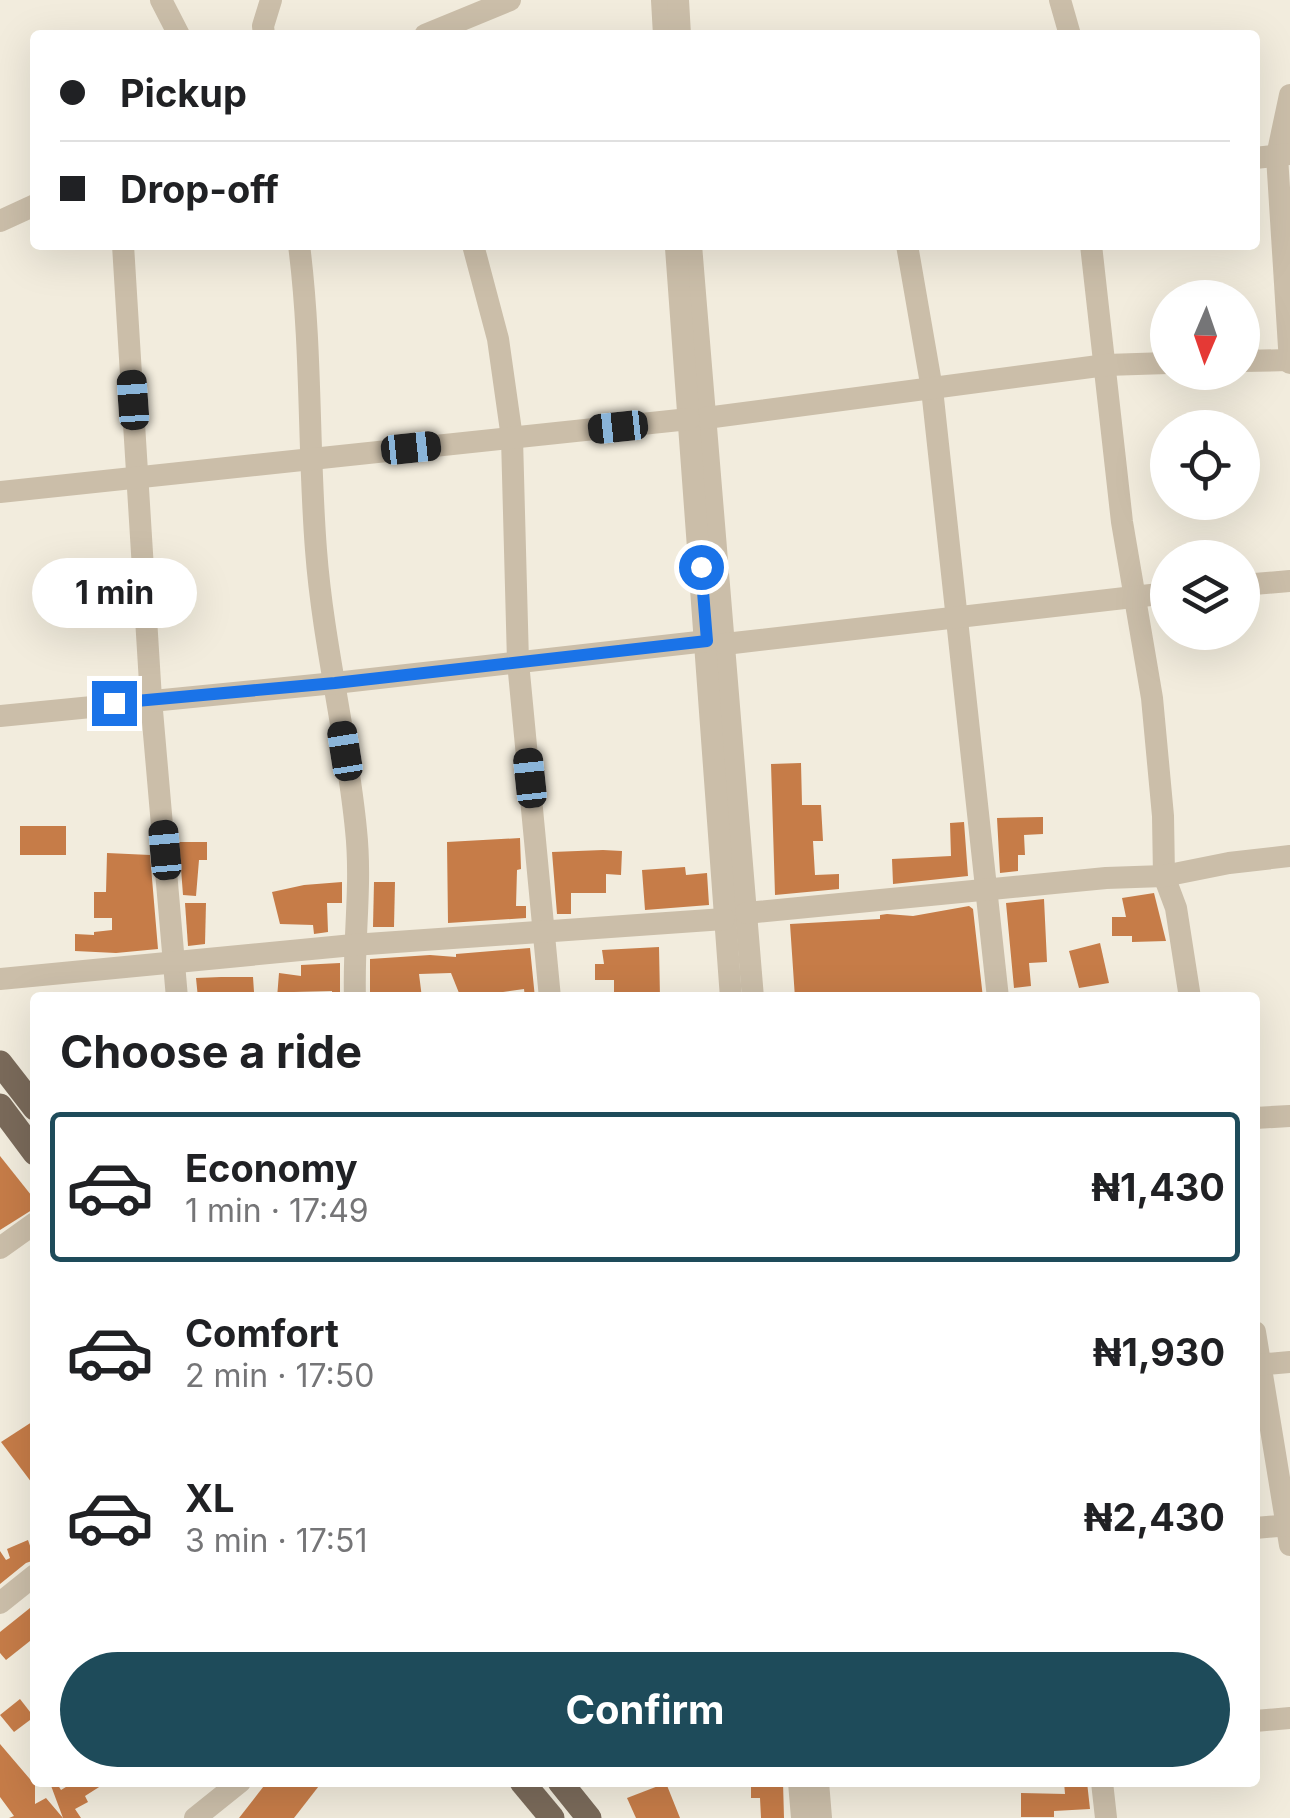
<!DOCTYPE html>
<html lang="en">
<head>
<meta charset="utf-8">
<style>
	:root { --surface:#fff; --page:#f2f2f2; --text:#202124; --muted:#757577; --line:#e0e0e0; --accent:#1e4b5a }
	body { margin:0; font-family:Inter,sans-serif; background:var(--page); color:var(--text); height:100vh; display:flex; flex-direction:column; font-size:38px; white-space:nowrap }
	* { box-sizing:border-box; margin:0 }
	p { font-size:32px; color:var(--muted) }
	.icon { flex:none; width:55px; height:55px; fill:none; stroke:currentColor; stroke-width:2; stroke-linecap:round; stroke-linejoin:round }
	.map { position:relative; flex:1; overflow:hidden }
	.drawer { position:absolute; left:30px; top:992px; width:1230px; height:795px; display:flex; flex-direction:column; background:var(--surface); border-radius:10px; box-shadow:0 10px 40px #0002 }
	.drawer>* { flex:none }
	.top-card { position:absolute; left:30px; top:30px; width:1230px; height:220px; border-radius:10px; box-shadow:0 10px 40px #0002; display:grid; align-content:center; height:220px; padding:0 30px; background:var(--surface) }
	.needle { width:65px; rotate:182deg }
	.tools { position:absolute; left:1150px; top:280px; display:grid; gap:20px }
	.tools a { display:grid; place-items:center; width:110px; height:110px; border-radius:50%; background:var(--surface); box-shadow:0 10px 40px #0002; font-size:50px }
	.end { position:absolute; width:45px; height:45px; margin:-22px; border:12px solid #1a73e8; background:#fff; box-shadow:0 0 0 5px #fff }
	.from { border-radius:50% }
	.bubble { position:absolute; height:70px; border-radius:35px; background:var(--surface); box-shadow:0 10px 40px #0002; font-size:32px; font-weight:700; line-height:70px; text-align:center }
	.car { position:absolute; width:30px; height:60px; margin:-30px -15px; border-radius:12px; box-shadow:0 0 8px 2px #0007; background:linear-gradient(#222 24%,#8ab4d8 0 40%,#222 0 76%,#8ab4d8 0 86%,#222 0) }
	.top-card b { display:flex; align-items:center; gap:35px; height:95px; font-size:38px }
	.top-card b+b { border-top:2px solid var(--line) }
	.top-card i { width:25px; height:25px; background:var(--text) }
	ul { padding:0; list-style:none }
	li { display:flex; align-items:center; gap:30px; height:150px; margin:0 20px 15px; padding:0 10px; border:5px solid transparent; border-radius:10px }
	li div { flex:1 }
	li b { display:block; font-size:38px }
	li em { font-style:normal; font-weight:700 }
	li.current { border-color:var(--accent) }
	li>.icon { width:90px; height:90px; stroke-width:1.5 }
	h2 { padding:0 30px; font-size:45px; line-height:120px }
	.primary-button { display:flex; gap:20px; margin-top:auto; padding:20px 30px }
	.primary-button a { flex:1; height:115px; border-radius:60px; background:var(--accent); color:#fff; font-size:40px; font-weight:700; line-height:115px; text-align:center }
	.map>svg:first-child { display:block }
	.building { fill:#c67c48 }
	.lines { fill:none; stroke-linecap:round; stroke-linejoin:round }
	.minor { stroke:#cbbea9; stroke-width:22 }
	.major { stroke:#7a6a5a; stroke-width:25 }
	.route { stroke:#1a73e8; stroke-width:12 }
</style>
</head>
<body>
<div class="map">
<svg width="1290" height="1818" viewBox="0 0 1290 1818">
	<rect width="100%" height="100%" fill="#f2ecdd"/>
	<!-- building -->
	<g class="building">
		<polygon points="801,763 802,805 821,805 823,841 813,841 815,875 839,874 839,889 775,895 771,764"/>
		<polygon points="1043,817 1043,834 1024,835 1025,855 1018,855 1018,871 1000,873 997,818"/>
		<polygon points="964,822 968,876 893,884 892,859 951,856 950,823"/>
		<rect x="20" y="826" width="46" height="29"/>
		<polygon points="520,838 521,869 517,870 516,906 526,906 526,918 448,923 447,842"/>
		<polygon points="179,842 207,842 207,860 199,860 196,896 183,895"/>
		<polygon points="603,850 622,851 621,875 606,874 606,893 571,893 571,914 557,914 552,852"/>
		<polygon points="107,853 150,855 158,949 116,953 75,951 75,934 94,935 94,932 112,930 112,918 94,918 94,892 106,892"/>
		<polygon points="685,867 686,875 707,873 709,905 645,910 642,870"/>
		<polygon points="342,882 342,903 327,903 328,932 314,934 313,925 280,924 272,892 304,885"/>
		<polygon points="374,882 395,882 394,927 373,927"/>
		<polygon points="1154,893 1166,941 1132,942 1132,936 1112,936 1112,917 1126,917 1122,898"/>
		<polygon points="1044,899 1047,962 1029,963 1031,986 1014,988 1006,903"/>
		<polygon points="185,903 206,903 205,944 188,946"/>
		<polygon points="969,906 973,909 983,998 795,998 790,924 880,919 880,915 887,914 913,916"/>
		<polygon points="1100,943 1109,983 1079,988 1069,951"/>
		<polygon points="659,947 660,998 614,998 614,980 595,980 595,964 604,964 602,950"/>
		<polygon points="530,948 535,998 525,998 524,989 461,998 451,973 419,974 422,998 370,994 370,959 430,955 456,957 456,954"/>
		<polygon points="340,963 340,998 332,998 332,991 294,992 294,998 277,998 279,973 301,976 301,965"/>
		<polygon points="221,977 253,977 254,992 234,993 234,998 198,998 196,978"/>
		<polygon points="0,1156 35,1200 35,1208 0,1230"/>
		<polygon points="35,1420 35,1487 1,1442"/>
		<polygon points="28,1540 35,1560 26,1563 0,1584 0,1551 6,1560 10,1558 7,1549"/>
		<polygon points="35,1604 35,1637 6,1660 0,1653 0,1632"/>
		<polygon points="20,1699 34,1717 14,1732 0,1715"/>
		<polygon points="0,1744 35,1785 35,1804 46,1798 63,1818 9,1818 14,1816 0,1797"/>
		<polygon points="56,1782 61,1790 74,1782 107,1782 85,1796 88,1802 75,1809 81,1818 63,1818 50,1783"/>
		<polygon points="267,1782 322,1782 294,1818 239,1818"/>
		<polygon points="751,1782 783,1782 784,1818 761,1818 760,1798 751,1798"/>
		<polygon points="1064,1782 1087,1782 1090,1809 1054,1811 1054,1817 1021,1817 1021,1793 1065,1794"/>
		<polygon points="666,1783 680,1818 636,1818 627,1798"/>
	</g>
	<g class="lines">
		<!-- minor -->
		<g class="minor">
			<polyline points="161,0 179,35"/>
			<polyline points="662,0 664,35"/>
			<polyline points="678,0 680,35"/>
			<polyline points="1060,0 1070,35"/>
			<polyline points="264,35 263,26 271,0"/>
			<polyline points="425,35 510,0"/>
			<polyline points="1290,95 1277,156 1290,363"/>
			<polyline points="1255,158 1290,154"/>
			<polyline points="0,221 35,205"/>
			<polyline points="123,245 151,699 177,998"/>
			<path d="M 299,245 C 312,346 308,448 316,550 C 323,644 347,736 356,830 C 362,886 353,941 355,998"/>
			<polyline points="473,245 498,339 512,438 518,662 550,998"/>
			<polyline points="691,245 753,998"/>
			<polyline points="907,245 932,389 998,998"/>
			<polyline points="1091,245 1122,522 1152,698 1163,816 1164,876 1176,908 1190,998"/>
			<polyline points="676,248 731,998"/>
			<polyline points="1242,361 1290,360"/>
			<polyline points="706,418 1106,365 1168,363"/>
			<polyline points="0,492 689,419"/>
			<polyline points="1242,585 1290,581"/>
			<polyline points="725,644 1168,593"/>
			<polyline points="0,716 335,683 707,641"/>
			<polyline points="746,913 1106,878 1164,876 1229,863 1290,856"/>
			<polyline points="0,979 353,945 724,919"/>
			<polyline points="1255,1118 1290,1116"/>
			<polyline points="0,1248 35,1223"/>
			<polyline points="1255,1332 1290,1545"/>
			<polyline points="1255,1365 1290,1362"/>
			<polyline points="1255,1528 1290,1525"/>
			<polyline points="0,1603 35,1575"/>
			<polyline points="1255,1721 1290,1718"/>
			<polyline points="799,1782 802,1818"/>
			<polyline points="818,1782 821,1818"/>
			<polyline points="1102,1782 1106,1818"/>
			<polyline points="195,1818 240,1782"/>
		</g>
		<!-- major -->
		<g class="major">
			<polyline points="0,1063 35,1108"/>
			<polyline points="0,1106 35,1153"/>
			<polyline points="522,1782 552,1818"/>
			<polyline points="560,1782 589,1818"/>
		</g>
	</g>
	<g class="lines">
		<!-- route -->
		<polyline class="route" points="114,703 335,683 707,641 701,567"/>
	</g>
</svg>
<div class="tools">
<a><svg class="needle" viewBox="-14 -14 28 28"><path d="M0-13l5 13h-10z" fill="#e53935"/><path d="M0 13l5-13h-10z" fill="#757577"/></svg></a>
<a><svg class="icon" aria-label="locate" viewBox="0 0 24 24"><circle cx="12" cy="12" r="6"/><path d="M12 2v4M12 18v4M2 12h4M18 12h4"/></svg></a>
<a><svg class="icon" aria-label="layers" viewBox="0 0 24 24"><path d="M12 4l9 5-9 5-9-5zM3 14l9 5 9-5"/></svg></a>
</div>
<i class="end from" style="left:701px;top:567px"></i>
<i class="end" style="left:114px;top:703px"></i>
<div class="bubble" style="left:32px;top:558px;width:165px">1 min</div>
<i class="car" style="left:133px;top:400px;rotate:356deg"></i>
<i class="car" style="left:618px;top:427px;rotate:264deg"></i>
<i class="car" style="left:411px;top:448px;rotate:84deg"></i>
<i class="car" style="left:345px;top:751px;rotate:351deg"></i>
<i class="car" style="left:530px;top:778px;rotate:354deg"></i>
<i class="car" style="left:165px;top:850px;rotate:355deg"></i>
<div class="top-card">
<b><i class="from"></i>Pickup</b>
<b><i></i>Drop-off</b>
</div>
<section class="drawer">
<h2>Choose a ride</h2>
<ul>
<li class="current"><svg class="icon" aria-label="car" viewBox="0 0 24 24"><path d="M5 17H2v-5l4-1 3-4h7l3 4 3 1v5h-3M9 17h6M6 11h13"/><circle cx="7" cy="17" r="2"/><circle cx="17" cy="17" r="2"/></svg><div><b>Economy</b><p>1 min · 17:49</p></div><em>₦1,430</em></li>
<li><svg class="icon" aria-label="car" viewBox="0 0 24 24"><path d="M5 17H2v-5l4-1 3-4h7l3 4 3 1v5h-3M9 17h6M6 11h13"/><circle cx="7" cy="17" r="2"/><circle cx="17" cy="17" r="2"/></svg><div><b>Comfort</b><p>2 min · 17:50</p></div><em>₦1,930</em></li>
<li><svg class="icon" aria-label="car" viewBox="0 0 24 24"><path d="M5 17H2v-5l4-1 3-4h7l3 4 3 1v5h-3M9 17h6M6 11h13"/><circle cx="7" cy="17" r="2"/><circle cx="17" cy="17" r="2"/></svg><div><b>XL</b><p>3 min · 17:51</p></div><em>₦2,430</em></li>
</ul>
<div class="primary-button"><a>Confirm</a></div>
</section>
</div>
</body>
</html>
